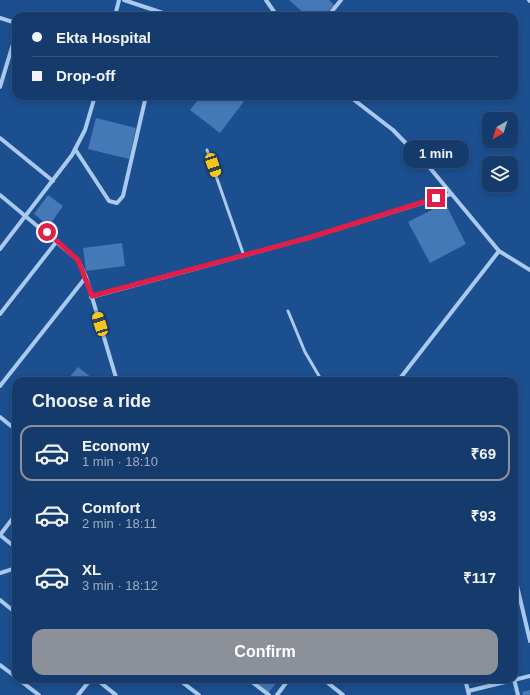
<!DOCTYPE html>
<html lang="en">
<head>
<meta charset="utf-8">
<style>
	:root { --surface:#143b6b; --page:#214673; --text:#f1f3f6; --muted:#9dadc1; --line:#33557e; --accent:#8c9099 }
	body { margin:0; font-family:Arial,sans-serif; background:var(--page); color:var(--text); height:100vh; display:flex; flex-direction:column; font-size:15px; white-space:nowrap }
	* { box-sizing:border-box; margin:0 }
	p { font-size:13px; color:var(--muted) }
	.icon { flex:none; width:22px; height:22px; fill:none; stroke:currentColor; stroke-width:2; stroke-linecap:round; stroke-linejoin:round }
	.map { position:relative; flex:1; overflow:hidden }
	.details { position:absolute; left:12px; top:377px; width:506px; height:306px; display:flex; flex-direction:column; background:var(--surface); border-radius:12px; box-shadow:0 2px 6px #0003,0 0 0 1px var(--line) }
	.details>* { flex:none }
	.guide { position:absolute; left:12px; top:12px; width:506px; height:88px; border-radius:12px; box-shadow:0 2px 6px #0003,0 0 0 1px var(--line); display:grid; align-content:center; height:88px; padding:0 20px; background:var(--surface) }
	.needle { width:26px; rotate:219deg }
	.tools { position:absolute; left:482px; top:112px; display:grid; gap:8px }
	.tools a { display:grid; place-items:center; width:36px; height:36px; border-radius:8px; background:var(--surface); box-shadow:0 2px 6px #0003,0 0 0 1px var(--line); font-size:20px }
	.end { position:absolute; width:18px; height:18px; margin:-9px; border:5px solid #e11d48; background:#fff; box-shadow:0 0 0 2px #fff }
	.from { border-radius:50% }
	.bubble { position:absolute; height:28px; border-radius:12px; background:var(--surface); box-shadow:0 2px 6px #0003,0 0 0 1px var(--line); font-size:13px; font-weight:700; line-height:28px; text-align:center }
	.car { position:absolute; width:12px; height:24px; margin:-12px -6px; border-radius:5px; box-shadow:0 0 3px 1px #0007; background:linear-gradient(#f5c518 24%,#345 0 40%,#f5c518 0 76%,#345 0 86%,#f5c518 0) }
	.guide b { display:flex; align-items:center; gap:14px; height:38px; font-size:15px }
	.guide b+b { border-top:1px solid var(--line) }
	.guide i { width:10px; height:10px; background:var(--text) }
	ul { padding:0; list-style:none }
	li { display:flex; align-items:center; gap:12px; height:56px; margin:0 8px 6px; padding:0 12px; border:2px solid transparent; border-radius:12px }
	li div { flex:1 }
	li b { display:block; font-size:15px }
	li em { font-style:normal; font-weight:700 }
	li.on { border-color:var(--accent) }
	li>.icon { width:36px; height:36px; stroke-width:1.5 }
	h2 { padding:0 20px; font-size:18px; line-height:48px }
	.action { display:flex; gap:8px; margin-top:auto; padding:8px 20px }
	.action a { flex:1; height:46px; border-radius:12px; background:var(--accent); color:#fff; font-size:16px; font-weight:700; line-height:46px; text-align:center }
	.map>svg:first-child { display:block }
	.building { fill:#4478b7 }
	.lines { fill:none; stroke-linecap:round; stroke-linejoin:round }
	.lane { stroke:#a9c9ee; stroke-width:3 }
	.street { stroke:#a9c9ee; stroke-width:4 }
	.route { stroke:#e11d48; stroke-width:5 }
</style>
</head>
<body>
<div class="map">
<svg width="530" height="695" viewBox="0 0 530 695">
	<rect width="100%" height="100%" fill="#1b4f8f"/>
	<!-- building -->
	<g class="building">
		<polygon points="289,0 329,0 334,5 324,16 307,16"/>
		<polygon points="201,96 248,96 220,133 190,110"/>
		<polygon points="96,118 136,128 129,159 88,149"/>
		<polygon points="48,195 63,206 49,226 34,214"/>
		<polygon points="445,203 466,244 430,263 408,222"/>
		<polygon points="122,243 125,266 86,271 83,248"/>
		<polygon points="78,367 96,381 68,381 67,380"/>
		<polygon points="252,679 280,679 268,693"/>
		<polygon points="530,690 530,695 523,695 522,692"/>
	</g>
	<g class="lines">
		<!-- lane -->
		<g class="lane">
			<polyline points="207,150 244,256"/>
			<polyline points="288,311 305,352 322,381"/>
		</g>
		<!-- street -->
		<g class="street">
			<polyline points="124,0 172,16"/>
			<polyline points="266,0 277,16"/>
			<polyline points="529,0 530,1"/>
			<polyline points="115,16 119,0"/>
			<polyline points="328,16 341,0"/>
			<polyline points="0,18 16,23"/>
			<polyline points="0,87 16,34"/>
			<polyline points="349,96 393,130 430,168 499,251 530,270"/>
			<polyline points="0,138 53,181"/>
			<polyline points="75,149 109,201 117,203 123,196 146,96"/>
			<polyline points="0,195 78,260 86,277 117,381"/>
			<polyline points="0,249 72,155 85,130 95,96"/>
			<polyline points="91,297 308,238 451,194"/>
			<polyline points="0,314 57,241"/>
			<polyline points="398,381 499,251"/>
			<polyline points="0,386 86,277"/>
			<polyline points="0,417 16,430"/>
			<polyline points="0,535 16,514"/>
			<polyline points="0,535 16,548"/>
			<polyline points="0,573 16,568"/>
			<polyline points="514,573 530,641"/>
			<polyline points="0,600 16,613"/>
			<polyline points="0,665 16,677"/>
			<polyline points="18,679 39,695"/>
			<polyline points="96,679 116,695"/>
			<polyline points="178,679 199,695"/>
			<polyline points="248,679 269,695"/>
			<polyline points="323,679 343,695"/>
			<polyline points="465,679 469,695"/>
			<polyline points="514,679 518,695"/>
			<polyline points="468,691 530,676"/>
			<polyline points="78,695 91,679"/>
			<polyline points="277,695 289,679"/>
		</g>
	</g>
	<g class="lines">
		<!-- route -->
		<polyline class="route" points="47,232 78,260 92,296 308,238 436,198"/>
	</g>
</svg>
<div class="tools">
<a><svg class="needle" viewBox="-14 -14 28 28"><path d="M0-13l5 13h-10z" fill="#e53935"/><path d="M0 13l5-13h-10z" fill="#9dadc1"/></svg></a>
<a><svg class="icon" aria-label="layers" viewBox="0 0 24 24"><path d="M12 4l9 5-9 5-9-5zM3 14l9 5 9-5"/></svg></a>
</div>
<i class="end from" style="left:47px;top:232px"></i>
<i class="end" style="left:436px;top:198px"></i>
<div class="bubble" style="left:403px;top:140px;width:66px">1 min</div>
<i class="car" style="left:213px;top:165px;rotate:161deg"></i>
<i class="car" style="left:100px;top:324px;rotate:343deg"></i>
<div class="guide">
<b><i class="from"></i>Ekta Hospital</b>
<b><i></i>Drop-off</b>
</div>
<section class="details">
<h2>Choose a ride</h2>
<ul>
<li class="on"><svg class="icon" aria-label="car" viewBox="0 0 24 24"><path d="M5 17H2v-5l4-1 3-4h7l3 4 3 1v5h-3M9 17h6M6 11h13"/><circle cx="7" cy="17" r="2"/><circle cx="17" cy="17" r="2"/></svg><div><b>Economy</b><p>1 min · 18:10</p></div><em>₹69</em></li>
<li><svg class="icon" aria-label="car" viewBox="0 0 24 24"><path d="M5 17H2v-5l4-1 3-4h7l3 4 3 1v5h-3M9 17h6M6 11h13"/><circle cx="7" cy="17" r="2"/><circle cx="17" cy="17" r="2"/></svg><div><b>Comfort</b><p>2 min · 18:11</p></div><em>₹93</em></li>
<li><svg class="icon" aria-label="car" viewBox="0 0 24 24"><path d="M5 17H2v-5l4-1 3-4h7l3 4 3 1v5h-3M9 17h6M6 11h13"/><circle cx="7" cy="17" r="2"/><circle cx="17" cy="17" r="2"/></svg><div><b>XL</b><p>3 min · 18:12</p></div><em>₹117</em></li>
</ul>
<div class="action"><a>Confirm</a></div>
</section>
</div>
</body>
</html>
